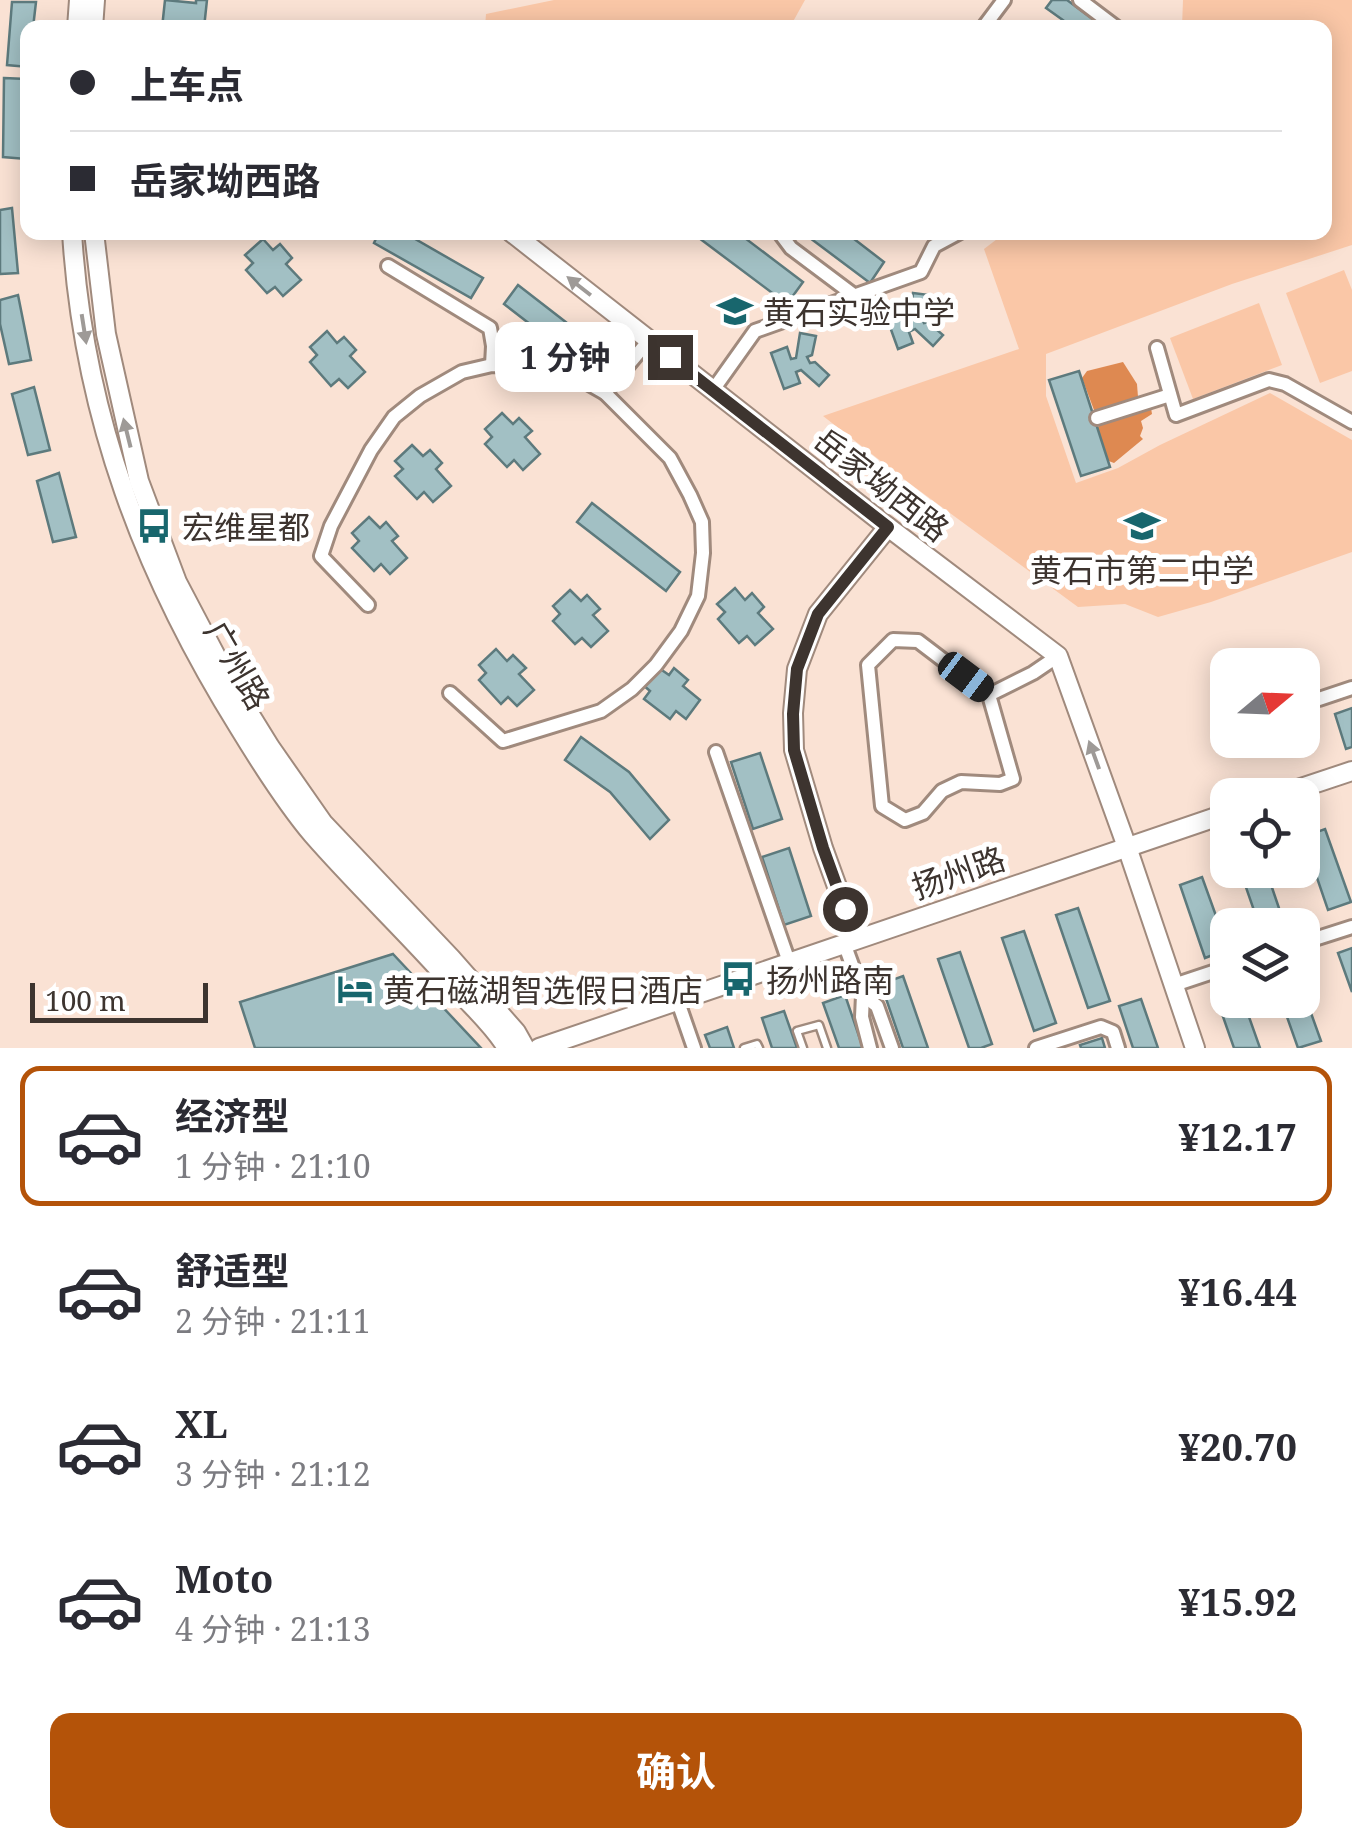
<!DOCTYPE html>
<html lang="zh">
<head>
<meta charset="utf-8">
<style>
	:root { --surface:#fff; --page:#f2f2f3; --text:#2b2b33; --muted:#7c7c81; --line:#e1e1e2; --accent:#b45309 }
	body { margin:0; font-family:"Noto Serif","Noto Sans SC",serif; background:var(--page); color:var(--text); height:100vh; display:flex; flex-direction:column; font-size:38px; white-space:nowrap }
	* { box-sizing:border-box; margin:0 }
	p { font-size:32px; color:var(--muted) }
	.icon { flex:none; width:55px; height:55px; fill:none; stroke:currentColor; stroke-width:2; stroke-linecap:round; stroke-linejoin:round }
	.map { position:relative; height:1048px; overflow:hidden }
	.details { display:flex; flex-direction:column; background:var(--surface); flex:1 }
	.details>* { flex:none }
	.guide { position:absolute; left:20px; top:20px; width:1312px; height:220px; border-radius:20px; box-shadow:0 5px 25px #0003; display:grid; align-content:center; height:220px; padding:0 50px; background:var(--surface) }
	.needle { width:65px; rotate:71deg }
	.controls { position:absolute; left:1210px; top:648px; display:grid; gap:20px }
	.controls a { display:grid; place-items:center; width:110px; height:110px; border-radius:20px; background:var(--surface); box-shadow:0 5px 25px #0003; font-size:50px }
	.scale { position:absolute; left:30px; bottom:25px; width:178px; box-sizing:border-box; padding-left:10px; border:5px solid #3d342f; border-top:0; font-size:28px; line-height:35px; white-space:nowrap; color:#3d342f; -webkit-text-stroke:8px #fff; paint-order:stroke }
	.end { position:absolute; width:45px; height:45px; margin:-22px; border:12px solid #3d342f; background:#fff; box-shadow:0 0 0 5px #fff }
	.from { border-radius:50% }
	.bubble { position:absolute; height:70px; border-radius:20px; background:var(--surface); box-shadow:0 5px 25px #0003; font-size:32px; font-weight:700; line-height:70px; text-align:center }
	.car { position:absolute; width:30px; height:60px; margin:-30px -15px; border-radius:12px; box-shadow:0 0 8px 2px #0007; background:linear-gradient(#222 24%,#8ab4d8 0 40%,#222 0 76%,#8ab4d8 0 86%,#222 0) }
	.guide b { display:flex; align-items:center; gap:35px; height:95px; font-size:38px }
	.guide b+b { border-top:2px solid var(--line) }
	.guide i { width:25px; height:25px; background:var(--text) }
	ul { padding:18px 0 0; list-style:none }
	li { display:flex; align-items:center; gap:30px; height:140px; margin:0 20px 15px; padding:0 30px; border:5px solid transparent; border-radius:20px }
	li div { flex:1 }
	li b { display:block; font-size:38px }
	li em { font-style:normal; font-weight:700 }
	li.active { border-color:var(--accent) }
	li>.icon { width:90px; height:90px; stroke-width:1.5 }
	.primary-button { display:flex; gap:20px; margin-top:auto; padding:20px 50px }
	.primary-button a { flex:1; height:115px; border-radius:20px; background:var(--accent); color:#fff; font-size:40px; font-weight:700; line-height:115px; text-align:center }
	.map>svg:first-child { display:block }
	.green { fill:#fac7a7 }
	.water { fill:#de8951 }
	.building { fill:#a2c0c4; stroke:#5d7a7d; stroke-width:2.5 }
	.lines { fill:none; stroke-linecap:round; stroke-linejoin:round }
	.lane-casing { stroke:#a08a7d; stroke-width:11 }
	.street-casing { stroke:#a08a7d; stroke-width:18 }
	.secondary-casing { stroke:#a08a7d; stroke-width:22 }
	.lane { stroke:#fff; stroke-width:6 }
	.street { stroke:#fff; stroke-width:12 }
	.secondary { stroke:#fff; stroke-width:18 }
	.oneway { fill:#9e9a97 }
	.route { stroke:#3d342f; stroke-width:12 }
	.labels { text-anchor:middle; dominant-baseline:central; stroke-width:10; stroke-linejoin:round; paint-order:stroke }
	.poi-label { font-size:32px; fill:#3d342f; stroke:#fff; text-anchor:start }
	.street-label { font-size:32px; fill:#3d342f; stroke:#fff }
</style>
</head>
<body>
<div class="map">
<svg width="1352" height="1048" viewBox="0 0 1352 1048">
	<rect width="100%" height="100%" fill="#fae2d4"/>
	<!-- green -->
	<g class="green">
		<polygon points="554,0 805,0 790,27 485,27 486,14"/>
		<polygon points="1183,0 1352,0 1352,245 1232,284 1046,354 1046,396 1076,483 1118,468 1160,445 1270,393 1352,440 1352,552 1211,602 1158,617 1125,604 1078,607 909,483 823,416 1019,349 984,249 1005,233 1325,232 1325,28 1182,27"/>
		<polygon points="1344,270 1352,290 1352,371 1320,383 1286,293"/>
		<polygon points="1259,303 1282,365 1193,399 1170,338"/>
	</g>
	<!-- water -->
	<g class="water">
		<polygon points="1123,362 1137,384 1138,397 1099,411 1094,410 1082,378 1087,371"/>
		<polygon points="1151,408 1152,414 1141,421 1143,428 1140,436 1143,439 1114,463 1106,460 1095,430 1102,423"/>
	</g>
	<!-- building -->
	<g class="building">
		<polygon points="165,0 196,3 196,0 207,0 204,28 162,28"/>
		<polygon points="1052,0 1067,0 1105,28 1074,28 1046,8"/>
		<polygon points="12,2 36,2 33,28 28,28 28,67 7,65"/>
		<polygon points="4,78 26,79 26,159 3,157"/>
		<polygon points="12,208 18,273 0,274 0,210"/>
		<polygon points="379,232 403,232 483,278 471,298 374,243"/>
		<polygon points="691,232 737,232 803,282 787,304"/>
		<polygon points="802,232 845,232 884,262 870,283"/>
		<polygon points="263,239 273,250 280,244 292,258 286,264 301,280 283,296 275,287 267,293 246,270 253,263 245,255"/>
		<polygon points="518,285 607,354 592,372 504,304"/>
		<polygon points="913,293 929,295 925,315 921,316 924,323 928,322 943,335 933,346 915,329 909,332 913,343 898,349 885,313 901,307 904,319 910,317"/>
		<polygon points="18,295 31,360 9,364 0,324 0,300"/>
		<polygon points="327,331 337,343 344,337 356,350 350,356 365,372 348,388 339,379 331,386 310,362 317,355 310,347"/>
		<polygon points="800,333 816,336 812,355 807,357 810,363 815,362 829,375 819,386 801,370 796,372 800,383 784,389 771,353 787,347 791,359 796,358"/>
		<polygon points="1079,371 1110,467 1081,476 1049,380"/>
		<polygon points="34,387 50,450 28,455 12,394"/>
		<polygon points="502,413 513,424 519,418 532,431 525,437 540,454 523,470 514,460 507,467 485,444 492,437 485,429"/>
		<polygon points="412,445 423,456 430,450 442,463 436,469 451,486 433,502 424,492 417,499 395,476 403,469 395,461"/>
		<polygon points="59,473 76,537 53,542 37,481"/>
		<polygon points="592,503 680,572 666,591 577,522"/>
		<polygon points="369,517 380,528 386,522 398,536 392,541 407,558 390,574 381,564 374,571 352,548 359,541 352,533"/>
		<polygon points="735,588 745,600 752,593 764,607 758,613 773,629 755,645 747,636 739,643 718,619 725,612 717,604"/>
		<polygon points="570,590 581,601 587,595 600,609 593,615 608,631 591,647 582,638 575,644 553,621 560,614 553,606"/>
		<polygon points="496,649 507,661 513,655 526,668 519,674 534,690 517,706 508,697 501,704 479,680 486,673 479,665"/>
		<polygon points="656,666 669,675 674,668 688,680 683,686 700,700 686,719 676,711 670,719 644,699 650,691 642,684"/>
		<polygon points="1352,708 1352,747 1346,749 1335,714"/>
		<polygon points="581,737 629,772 669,820 650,839 610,792 565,760"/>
		<polygon points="760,753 782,819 753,829 731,762"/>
		<polygon points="1325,829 1351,902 1328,910 1303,837"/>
		<polygon points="789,848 811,916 784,925 762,857"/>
		<polygon points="1240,870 1266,870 1282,917 1259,925"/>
		<polygon points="1202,877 1228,949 1205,958 1180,885"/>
		<polygon points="1078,908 1110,1001 1088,1008 1056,915"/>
		<polygon points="1024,931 1056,1023 1034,1031 1002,938"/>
		<polygon points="1352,948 1352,992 1338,953"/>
		<polygon points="960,952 992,1044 981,1048 969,1048 938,959"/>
		<polygon points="393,954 481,1048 255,1048 240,1002"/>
		<polygon points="903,976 928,1048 903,1048 881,984"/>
		<polygon points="1228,986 1228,1000 1243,1000 1260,1048 1234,1048 1214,991"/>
		<polygon points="1302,988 1321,1041 1298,1048 1281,1000 1302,1000"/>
		<polygon points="845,995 863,1048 839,1048 823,1003"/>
		<polygon points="1141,999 1158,1048 1133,1048 1119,1006"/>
		<polygon points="784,1011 797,1048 772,1048 762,1018"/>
		<polygon points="727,1027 734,1048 710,1048 705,1035"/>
		<polygon points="1102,1038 1105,1048 1081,1048 1080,1045"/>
	</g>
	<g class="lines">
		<defs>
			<g id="lane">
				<polyline points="744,1048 757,1044 759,1048"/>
				<polyline points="803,1048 797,1031 819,1025 827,1048"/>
			</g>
			<g id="street">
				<polyline points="1080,0 1117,28"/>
				<polyline points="983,28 1004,0"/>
				<polyline points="779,232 791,248 855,296"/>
				<polyline points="388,266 490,328 493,346 492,365"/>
				<polyline points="1157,348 1176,415 1269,380 1285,384 1352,422"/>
				<polyline points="713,390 755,331 921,272 934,246 960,232"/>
				<polyline points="1097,418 1170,395"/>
				<polyline points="368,605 321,556 331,526 371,450 394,417 420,396 462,372 492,365 538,366 577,377 605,393"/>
				<polyline points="450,693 503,741 601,711 632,689 656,665 681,631 698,596 703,553 702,522 690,495 670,458 605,393 649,340"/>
				<polyline points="989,695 1013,779 1000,784 961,782 942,791 923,813 905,820 882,806 868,665 893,640 918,641 989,695 1033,673 1058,656"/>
				<polyline points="1319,699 1352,688"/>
				<polyline points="716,752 789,962"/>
				<polyline points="844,943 863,995 862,1017 870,1048"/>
				<polyline points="1302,943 1352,927"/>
				<polyline points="1174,985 1228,967"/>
				<polyline points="863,995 877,1006 892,1048"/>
				<polyline points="677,999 694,1048"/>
				<polyline points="1036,1048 1101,1027 1113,1032 1118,1048"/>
			</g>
			<g id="secondary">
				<polyline points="77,28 79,0"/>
				<polyline points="93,28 95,0"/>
				<path d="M 72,232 C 83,415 144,575 240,729 C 262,765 286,803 313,835 C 361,890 415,940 463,996 C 478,1012 496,1029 507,1048"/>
				<polyline points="94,232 106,334 139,481 177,582 228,679 270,747 323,823 451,958 516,1032 525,1048"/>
				<polyline points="511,232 888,527 1058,656 1127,847 1195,1048"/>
				<polyline points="1280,795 1352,771"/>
				<polyline points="856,939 823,848 794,750 793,713 797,669 818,614 888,527"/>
				<polyline points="539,1048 1228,813"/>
			</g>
		</defs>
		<!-- lane casing -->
		<use href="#lane" class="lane-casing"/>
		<!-- street casing -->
		<use href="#street" class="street-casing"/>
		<!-- secondary casing -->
		<use href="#secondary" class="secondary-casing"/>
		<!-- lane -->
		<use href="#lane" class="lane"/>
		<!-- street -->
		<use href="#street" class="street"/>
		<!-- secondary -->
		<use href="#secondary" class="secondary"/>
	</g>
	<!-- one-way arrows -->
	<defs><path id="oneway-solid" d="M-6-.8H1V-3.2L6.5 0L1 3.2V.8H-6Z" transform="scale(2.5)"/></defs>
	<g class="oneway">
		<use href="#oneway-solid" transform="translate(579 286) rotate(-142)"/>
		<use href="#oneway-solid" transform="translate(84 329) rotate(81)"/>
		<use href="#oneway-solid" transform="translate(127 433) rotate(-104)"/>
		<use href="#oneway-solid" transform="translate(1094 755) rotate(-110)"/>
	</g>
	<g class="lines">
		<!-- route -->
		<polyline class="route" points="670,357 888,527 818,614 797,669 793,714 794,750 823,848 845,909"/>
	</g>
	<!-- icons -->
	<defs>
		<symbol id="school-bare" viewBox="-9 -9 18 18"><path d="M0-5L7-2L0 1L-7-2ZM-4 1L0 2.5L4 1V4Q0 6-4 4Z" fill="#18666d" stroke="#fff" stroke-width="2.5" paint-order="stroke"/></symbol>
		<symbol id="bus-bare" viewBox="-9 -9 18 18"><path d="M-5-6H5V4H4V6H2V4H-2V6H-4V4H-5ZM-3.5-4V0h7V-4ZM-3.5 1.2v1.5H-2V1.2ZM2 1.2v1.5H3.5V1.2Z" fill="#18666d" stroke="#fff" stroke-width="2.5" paint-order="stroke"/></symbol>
		<symbol id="hotel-bare" viewBox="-9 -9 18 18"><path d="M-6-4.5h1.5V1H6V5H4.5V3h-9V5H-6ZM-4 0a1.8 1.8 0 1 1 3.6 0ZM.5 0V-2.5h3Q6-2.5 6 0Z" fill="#18666d" stroke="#fff" stroke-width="2.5" paint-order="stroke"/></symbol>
	</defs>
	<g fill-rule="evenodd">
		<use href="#school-bare" x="710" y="286" width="50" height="50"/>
		<use href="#bus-bare" x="129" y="501" width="50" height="50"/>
		<use href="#school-bare" x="1117" y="501" width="50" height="50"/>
		<use href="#bus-bare" x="713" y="954" width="50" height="50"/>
		<use href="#hotel-bare" x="330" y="964" width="50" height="50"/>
	</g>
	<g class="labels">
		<!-- poi labels -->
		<g class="poi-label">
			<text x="763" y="311">黄石实验中学</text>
			<text x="182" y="526">宏维星都</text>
			<text x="1142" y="569" text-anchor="middle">黄石市第二中学</text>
			<text x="766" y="979">扬州路南</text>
			<text x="383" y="989">黄石磁湖智选假日酒店</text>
		</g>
		<!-- street labels -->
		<g class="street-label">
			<text transform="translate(882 484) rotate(38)">岳家坳西路</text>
			<text transform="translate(238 665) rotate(60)">广州路</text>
			<text transform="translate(958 872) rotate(-19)">扬州路</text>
		</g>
	</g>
</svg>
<div class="controls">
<a><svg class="needle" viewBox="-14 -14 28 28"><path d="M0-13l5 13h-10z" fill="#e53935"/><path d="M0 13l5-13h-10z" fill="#7c7c81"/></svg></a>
<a><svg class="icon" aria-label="locate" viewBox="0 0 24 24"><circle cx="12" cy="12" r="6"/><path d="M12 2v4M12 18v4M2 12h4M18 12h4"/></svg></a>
<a><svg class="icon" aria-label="layers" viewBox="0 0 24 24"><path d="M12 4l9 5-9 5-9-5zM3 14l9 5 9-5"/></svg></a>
</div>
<div class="scale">100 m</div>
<i class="end from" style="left:845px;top:909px"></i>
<i class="end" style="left:670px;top:357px"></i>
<div class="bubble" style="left:495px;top:322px;width:140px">1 分钟</div>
<i class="car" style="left:966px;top:677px;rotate:127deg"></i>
<div class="guide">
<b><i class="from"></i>上车点</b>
<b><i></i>岳家坳西路</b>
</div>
</div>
<section class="details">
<ul>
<li class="active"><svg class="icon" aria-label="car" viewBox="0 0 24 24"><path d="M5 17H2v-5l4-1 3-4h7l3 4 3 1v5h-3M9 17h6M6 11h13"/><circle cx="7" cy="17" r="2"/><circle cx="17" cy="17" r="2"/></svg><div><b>经济型</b><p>1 分钟 · 21:10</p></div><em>¥12.17</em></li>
<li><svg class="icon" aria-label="car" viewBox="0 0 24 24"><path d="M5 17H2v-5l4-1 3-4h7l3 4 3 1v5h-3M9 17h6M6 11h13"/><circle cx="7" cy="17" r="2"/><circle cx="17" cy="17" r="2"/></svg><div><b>舒适型</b><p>2 分钟 · 21:11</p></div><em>¥16.44</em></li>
<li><svg class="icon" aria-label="car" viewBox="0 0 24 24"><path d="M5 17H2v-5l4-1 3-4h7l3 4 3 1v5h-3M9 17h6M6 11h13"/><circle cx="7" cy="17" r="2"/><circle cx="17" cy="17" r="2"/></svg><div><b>XL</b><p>3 分钟 · 21:12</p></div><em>¥20.70</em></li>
<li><svg class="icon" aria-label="car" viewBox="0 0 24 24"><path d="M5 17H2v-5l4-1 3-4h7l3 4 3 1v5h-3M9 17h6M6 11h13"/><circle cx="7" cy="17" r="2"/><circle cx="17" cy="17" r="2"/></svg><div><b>Moto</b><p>4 分钟 · 21:13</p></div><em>¥15.92</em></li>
</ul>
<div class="primary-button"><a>确认</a></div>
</section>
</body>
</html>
